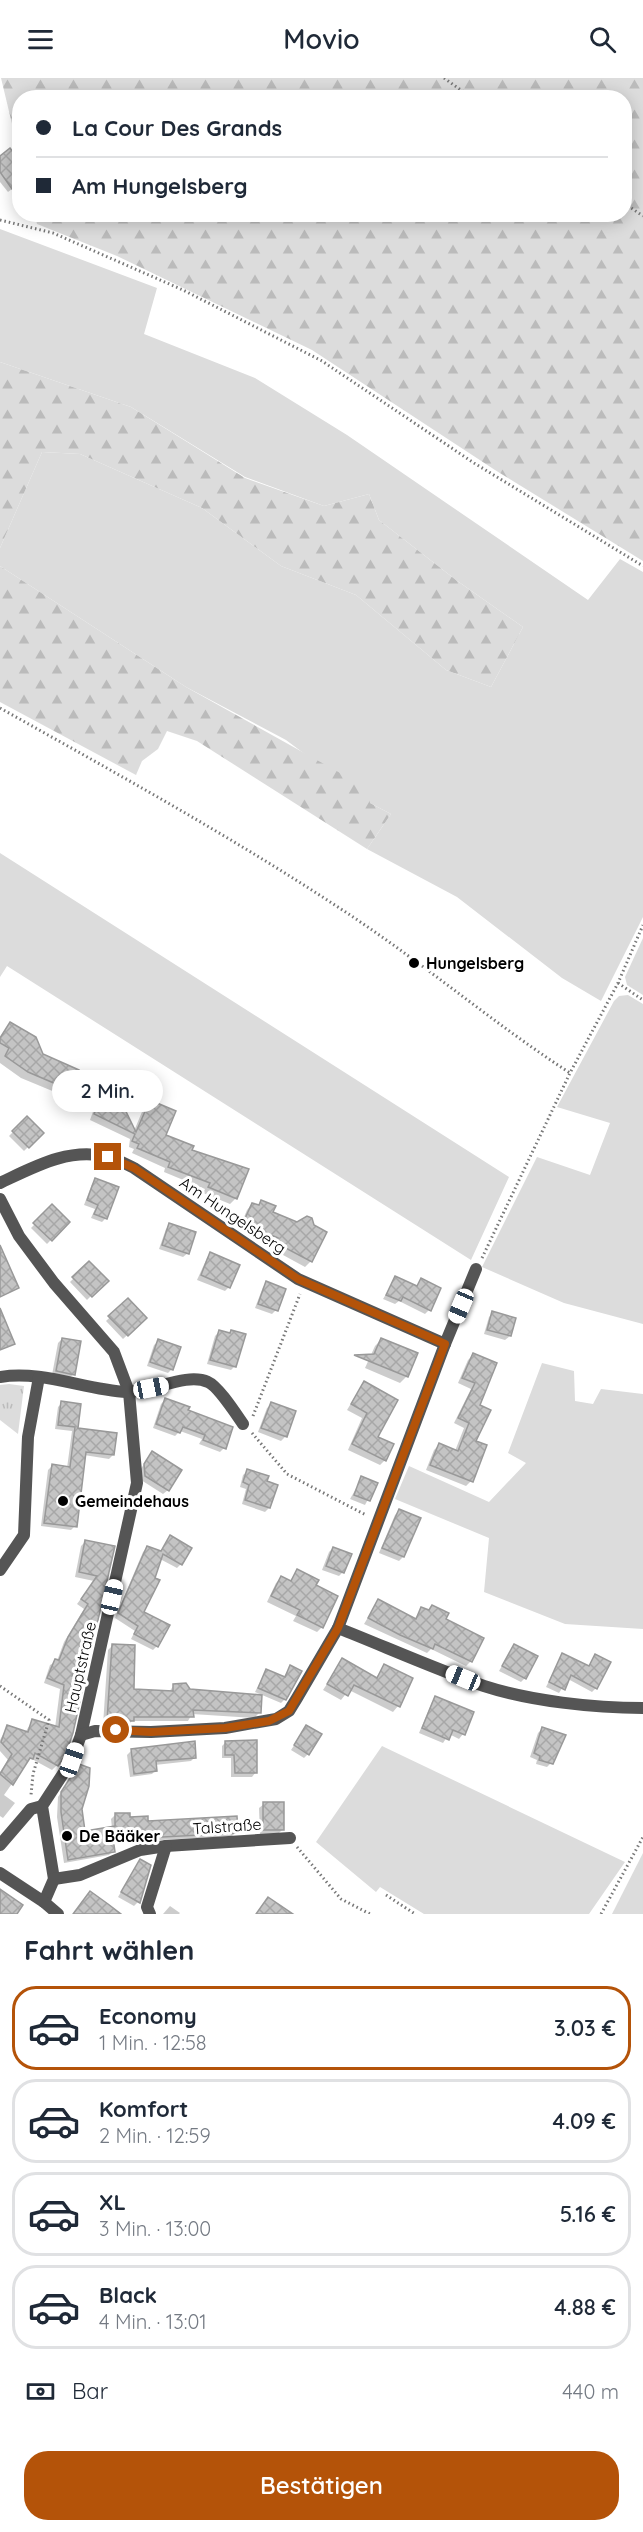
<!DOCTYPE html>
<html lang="de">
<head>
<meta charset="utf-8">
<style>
	:root { --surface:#fff; --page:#f6f6f7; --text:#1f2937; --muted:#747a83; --line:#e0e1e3; --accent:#b45309 }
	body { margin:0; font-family:Quicksand,sans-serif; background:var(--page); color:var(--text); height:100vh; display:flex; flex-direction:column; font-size:22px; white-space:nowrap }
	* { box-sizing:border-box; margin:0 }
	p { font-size:20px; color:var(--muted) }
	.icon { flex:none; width:33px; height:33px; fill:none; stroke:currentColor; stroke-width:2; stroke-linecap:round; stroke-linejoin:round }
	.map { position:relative; height:1836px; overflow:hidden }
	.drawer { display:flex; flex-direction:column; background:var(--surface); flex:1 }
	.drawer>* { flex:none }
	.hud { position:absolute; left:12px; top:12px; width:620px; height:132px; border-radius:24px; box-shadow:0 3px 15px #0003; display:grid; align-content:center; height:132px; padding:0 24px; background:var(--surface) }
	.end { position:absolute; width:27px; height:27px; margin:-14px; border:8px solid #b45309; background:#fff; box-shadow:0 0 0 3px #fff }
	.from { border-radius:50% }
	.bubble { position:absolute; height:42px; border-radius:21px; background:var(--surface); box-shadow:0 3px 15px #0003; font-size:20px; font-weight:600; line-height:42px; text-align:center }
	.car { position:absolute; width:18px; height:36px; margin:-18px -9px; border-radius:8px; box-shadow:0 0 4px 2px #0007; background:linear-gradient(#fff 24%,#345 0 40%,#fff 0 76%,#345 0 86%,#fff 0) }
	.hud b { display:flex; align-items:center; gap:21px; height:57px; font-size:22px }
	.hud b+b { border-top:2px solid var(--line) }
	.hud i { width:15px; height:15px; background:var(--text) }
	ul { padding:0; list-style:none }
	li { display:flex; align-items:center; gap:18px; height:84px; margin:0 12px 9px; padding:0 12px; border:3px solid var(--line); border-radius:24px }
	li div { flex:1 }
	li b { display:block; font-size:22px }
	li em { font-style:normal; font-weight:600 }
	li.selected { border-color:var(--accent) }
	li>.icon { width:54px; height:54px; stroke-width:1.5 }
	h2 { padding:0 24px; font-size:27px; line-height:72px }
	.pay { display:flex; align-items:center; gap:15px; height:66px; padding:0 24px; font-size:22px }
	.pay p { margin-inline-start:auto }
	.primary-button { display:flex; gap:12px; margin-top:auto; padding:12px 24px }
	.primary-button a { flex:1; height:69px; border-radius:24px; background:var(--accent); color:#fff; font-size:24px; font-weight:600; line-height:69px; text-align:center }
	header { display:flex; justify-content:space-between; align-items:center; height:78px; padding:0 24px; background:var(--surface); font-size:27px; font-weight:600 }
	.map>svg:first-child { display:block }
	.grass { fill:#dcdcdc }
	.forest { fill:url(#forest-firs) }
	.park { fill:url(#park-tufts) }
	.shadow { fill:#0003 }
	.building { fill:url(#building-cross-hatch); stroke:#999; stroke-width:1.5 }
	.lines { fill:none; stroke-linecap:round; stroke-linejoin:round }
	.path { stroke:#777; stroke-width:3; stroke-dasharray:1.5 3; stroke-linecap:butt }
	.minor { stroke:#555; stroke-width:12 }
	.route { stroke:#b45309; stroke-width:8 }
	.poi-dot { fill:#000; stroke:#fff; stroke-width:2 }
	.labels { text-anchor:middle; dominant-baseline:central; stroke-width:6; stroke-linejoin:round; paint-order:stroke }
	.poi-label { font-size:16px; font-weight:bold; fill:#000; stroke:#fff; text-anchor:start }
	.street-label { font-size:16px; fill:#000; stroke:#fff }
</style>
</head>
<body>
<header><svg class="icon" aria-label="menu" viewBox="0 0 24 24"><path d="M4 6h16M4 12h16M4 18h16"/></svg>Movio<svg class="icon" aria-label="search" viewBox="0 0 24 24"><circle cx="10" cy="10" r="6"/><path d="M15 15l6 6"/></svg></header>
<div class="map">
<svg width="643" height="1836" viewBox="0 0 643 1836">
	<defs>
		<pattern id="forest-firs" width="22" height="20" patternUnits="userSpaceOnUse" patternTransform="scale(1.5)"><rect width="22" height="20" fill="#dcdcdc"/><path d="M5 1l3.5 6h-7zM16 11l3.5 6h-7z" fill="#bbb"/></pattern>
		<pattern id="park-tufts" width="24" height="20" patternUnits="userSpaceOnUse" patternTransform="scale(1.5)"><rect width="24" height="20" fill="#dcdcdc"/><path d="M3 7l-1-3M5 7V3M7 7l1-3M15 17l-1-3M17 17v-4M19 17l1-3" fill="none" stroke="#bbb"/></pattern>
		<pattern id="building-cross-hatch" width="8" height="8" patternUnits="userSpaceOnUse" patternTransform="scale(1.5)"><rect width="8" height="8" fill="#c4c4c4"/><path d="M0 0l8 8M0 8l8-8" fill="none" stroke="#a7a7a7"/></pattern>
	</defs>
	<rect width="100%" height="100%" fill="#fff"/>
	<!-- grass -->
	<g class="grass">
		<polygon points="0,151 157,210 144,256 255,300 347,357 588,522 620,481 643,494 643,839 601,923 562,900 457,819 367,771 391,736 370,725 286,662 186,609 0,488 0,470 42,374 80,376 202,430 281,488 356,517 446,592 491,609 523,549 456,502 379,442 369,416 324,428 245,399 131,329 0,284"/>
		<polygon points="0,775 509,1099 471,1182 7,888 0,899"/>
		<polygon points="643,860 643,917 627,907 625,899"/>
		<polygon points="628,917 643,926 643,1246 564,1225 482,1189 537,1079 590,1097 610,1045 557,1029 614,923 619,918"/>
		<polygon points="542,1285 574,1293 575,1323 593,1326 601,1311 643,1316 643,1551 565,1546 484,1514 489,1460 395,1421 409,1388 489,1424 526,1385 508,1375"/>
		<polygon points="382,1668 625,1784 589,1836 424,1836 380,1809 376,1814 316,1764"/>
		<polygon points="643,1775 643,1836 612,1836"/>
	</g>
	<!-- forest -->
	<g class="forest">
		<polygon points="1,0 643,0 643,483 495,392 312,272 117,178 37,146 35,137 624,136 624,20 20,20 19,75"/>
		<polygon points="0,284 131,329 245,400 324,428 369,416 379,442 456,502 523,549 491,609 446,592 356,517 281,488 202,430 80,376 42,374 0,470"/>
		<polygon points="0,488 186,609 367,710 370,725 391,736 367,771 197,663 167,653 158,671 142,683 136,697 0,624"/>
	</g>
	<!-- park -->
	<polygon class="park" points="9,1306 24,1308 18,1356 0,1342 0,1307"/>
	<!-- shadow -->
	<g class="shadow">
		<polygon points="0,80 20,105 8,114 0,104"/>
		<polygon points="10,946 42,977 77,993 68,1011 62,1017 21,1000 0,985 0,959"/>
		<polygon points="103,1016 134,1053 144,1029 150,1023 164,1058 190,1073 236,1120 230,1126 203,1115 205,1111 164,1094 165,1090 132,1075 134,1071 129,1069 130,1061 90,1042 97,1022"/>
		<polygon points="27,1040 42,1055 24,1073 9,1058"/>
		<polygon points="96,1102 106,1140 102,1144 91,1140 95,1131 84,1127 92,1106"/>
		<polygon points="261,1124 311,1183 305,1189 272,1171 273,1166 239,1151 247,1132 252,1126 257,1128"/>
		<polygon points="52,1129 68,1144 47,1166 31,1150"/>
		<polygon points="170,1147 188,1175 183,1179 159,1171 166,1151"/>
		<polygon points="211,1176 229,1209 225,1213 197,1202 207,1180"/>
		<polygon points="89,1185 106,1203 87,1222 70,1204"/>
		<polygon points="396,1200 416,1209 421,1202 429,1232 425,1236 399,1223 395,1226 383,1221"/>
		<polygon points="267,1205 276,1232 272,1236 255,1230 263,1209"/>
		<polygon points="128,1222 145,1240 123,1261 106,1243"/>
		<polygon points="493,1235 510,1258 505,1262 484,1256 489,1239"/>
		<polygon points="231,1253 235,1288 231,1292 207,1286 215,1258 219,1254 228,1256"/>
		<polygon points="62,1261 74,1296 69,1300 52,1297 58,1265"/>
		<polygon points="381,1262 407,1298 400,1305 365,1290 375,1268"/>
		<polygon points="159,1263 172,1291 168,1295 147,1288 154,1267"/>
		<polygon points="473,1277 478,1327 471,1403 466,1408 426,1392 434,1372 439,1367 455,1373 464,1350 454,1345 471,1311 458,1305 468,1282"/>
		<polygon points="364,1304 376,1359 385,1382 380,1387 348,1372 362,1340 347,1332"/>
		<polygon points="165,1322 187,1333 224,1370 220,1374 199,1366 202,1361 180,1353 175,1358 153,1350 161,1326"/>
		<polygon points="62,1325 76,1351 113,1377 109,1381 84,1377 75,1448 71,1452 41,1448 48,1392 52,1388 67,1390 72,1353 55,1351 58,1329"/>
		<polygon points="272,1326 295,1334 285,1359 281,1363 258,1354 267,1330"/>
		<polygon points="152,1375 168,1412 163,1416 141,1402 140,1392"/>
		<polygon points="248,1393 269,1430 265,1434 242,1426 246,1411 240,1409 243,1397"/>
		<polygon points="362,1400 376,1406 365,1427 350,1421"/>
		<polygon points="399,1433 419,1441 403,1479 399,1483 379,1475 395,1437"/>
		<polygon points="170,1459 181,1486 177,1490 160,1481 142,1534 157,1568 153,1572 131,1561 135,1553 115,1540 143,1474 147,1470 160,1474"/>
		<polygon points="86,1463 113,1469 70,1599 57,1687 52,1692 30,1680 4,1717 15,1725 3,1740 0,1738 0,1694 8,1682 0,1673 0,1662 7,1649 25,1655 32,1643 55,1650 60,1611 44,1605 50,1587 57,1583 64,1564 84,1531 77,1526 94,1503 75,1499 81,1468"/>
		<polygon points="333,1470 343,1494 339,1498 322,1492 329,1474"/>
		<polygon points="297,1493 314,1508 322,1549 317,1554 293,1543 296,1538 267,1524 276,1505 281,1500 289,1504"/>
		<polygon points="378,1523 414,1542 422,1530 428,1533 432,1528 444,1542 471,1583 466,1588 431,1571 427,1575 364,1546"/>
		<polygon points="113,1567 132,1613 169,1614 174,1607 259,1635 254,1640 192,1636 188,1643 132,1643 128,1647 103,1647 108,1572"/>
		<polygon points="514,1567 525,1600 521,1604 499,1593"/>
		<polygon points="562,1577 588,1589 595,1578 596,1610 592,1614 568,1601 559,1615 546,1609"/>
		<polygon points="343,1582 375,1601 384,1588 398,1628 393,1634 349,1612 341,1622 323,1612"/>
		<polygon points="290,1589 285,1621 281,1625 255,1614 266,1592 283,1600"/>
		<polygon points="436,1619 472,1635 463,1656 459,1661 449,1656 443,1665 419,1655 432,1624"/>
		<polygon points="307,1648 308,1676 304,1680 291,1672"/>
		<polygon points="542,1651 551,1685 547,1689 536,1686 537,1682 530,1679 538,1655"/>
		<polygon points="226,1664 256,1694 252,1699 231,1699 231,1680 222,1680 222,1668"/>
		<polygon points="131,1673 195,1679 191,1683 155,1687 156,1692 152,1696 130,1699 127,1677"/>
		<polygon points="76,1692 84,1754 112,1750 111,1741 115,1737 147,1744 236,1754 232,1758 108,1765 113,1773 109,1777 64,1785 57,1739 58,1719"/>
		<polygon points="264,1726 282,1752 278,1756 260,1756 259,1730"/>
		<polygon points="139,1784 138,1824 134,1828 118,1819"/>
		<polygon points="170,1828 180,1835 179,1836 163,1836"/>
	</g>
	<!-- building -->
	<g class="building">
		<polygon points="10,70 20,83 20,106 12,111 0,94 0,78"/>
		<polygon points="10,944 36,959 43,976 79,992 70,1012 28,994 5,978 9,970 0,965 0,960"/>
		<polygon points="103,1015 117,1015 136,1054 150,1022 176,1033 166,1057 194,1068 192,1072 249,1091 237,1121 208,1109 210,1105 168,1089 170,1084 137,1070 139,1066 132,1063 135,1056 94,1036"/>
		<polygon points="27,1038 44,1055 29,1070 12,1053"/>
		<polygon points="95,1100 119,1109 107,1141 94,1136 98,1127 87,1122"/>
		<polygon points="261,1122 276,1128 273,1134 297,1144 307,1138 312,1140 314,1147 327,1154 312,1184 276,1165 278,1160 243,1145 252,1125 259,1127"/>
		<polygon points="52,1126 70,1144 52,1163 33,1145"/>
		<polygon points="169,1145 196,1154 189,1176 162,1167"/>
		<polygon points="0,1167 19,1210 0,1219"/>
		<polygon points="210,1174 240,1187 230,1210 201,1197"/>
		<polygon points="89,1183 109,1203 92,1219 72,1199"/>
		<polygon points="395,1198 417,1208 421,1200 441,1210 431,1233 403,1219 401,1223 386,1217"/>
		<polygon points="266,1203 286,1211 278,1233 258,1226"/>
		<polygon points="128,1220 147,1240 128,1258 108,1238"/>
		<polygon points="0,1230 15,1266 0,1272"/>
		<polygon points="492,1233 516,1240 511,1258 487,1252"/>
		<polygon points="219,1252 230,1255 231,1252 246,1256 236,1289 210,1282"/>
		<polygon points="62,1260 81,1263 75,1297 56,1293"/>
		<polygon points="381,1260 418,1275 408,1299 354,1277 374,1276"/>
		<polygon points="158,1261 181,1269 173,1292 150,1284"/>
		<polygon points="473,1275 497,1285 480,1327 491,1332 476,1363 487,1367 473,1404 430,1387 439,1365 458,1373 469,1345 458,1340 475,1305 462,1300"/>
		<polygon points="364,1303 398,1322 378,1359 394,1366 386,1383 352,1366 367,1335 351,1326"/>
		<polygon points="165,1320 190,1329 188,1332 233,1349 226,1371 203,1362 205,1357 183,1349 180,1355 156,1346"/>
		<polygon points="61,1323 81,1326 78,1350 117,1355 114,1377 86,1374 77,1449 44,1445 52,1386 70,1389 75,1349 58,1347"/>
		<polygon points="271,1324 296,1333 287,1359 261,1350"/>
		<polygon points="152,1373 182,1392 169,1413 145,1398 144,1386"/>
		<polygon points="247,1391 269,1398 267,1403 278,1407 270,1430 245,1422 249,1407 243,1404"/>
		<polygon points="361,1398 378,1405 370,1423 354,1417"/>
		<polygon points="399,1431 421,1440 404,1479 382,1470"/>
		<polygon points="170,1457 192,1470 182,1487 163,1476 155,1500 160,1502 144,1534 170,1547 158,1569 134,1556 138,1548 118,1535 147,1468 161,1473"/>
		<polygon points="85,1462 115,1468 98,1542 72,1598 79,1601 77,1605 83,1609 73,1655 65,1678 58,1688 35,1675 33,1681 30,1680 13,1707 0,1696 12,1676 1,1664 7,1647 28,1654 32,1641 59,1649 64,1607 47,1600 55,1581 59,1582 68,1559 88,1526 81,1521 97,1498 79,1494"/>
		<polygon points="333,1469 352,1476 344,1495 326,1488"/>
		<polygon points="297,1491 319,1502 316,1507 338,1518 323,1550 297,1537 300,1532 271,1518 281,1498 291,1503"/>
		<polygon points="378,1521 416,1541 421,1529 429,1532 432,1527 449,1535 446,1541 484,1560 472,1584 435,1566 433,1571 400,1557 368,1540"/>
		<polygon points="112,1566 135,1567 134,1611 173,1613 173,1606 186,1605 190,1611 262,1617 261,1635 193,1632 194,1639 134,1639 134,1643 107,1643"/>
		<polygon points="514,1566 538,1578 526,1601 502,1588"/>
		<polygon points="562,1575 589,1588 595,1576 611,1584 597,1611 571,1597 565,1612 549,1604"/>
		<polygon points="342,1580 377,1600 384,1586 413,1600 400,1629 354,1607 348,1618 327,1606"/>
		<polygon points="290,1587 302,1593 286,1622 258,1610 266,1591 285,1599"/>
		<polygon points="435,1618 474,1634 465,1657 453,1652 449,1662 422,1650"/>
		<polygon points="306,1647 322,1656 309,1677 294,1667"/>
		<polygon points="542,1649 566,1657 553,1686 539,1682 540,1678 534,1675"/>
		<polygon points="257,1662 257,1695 235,1695 234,1677 225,1677 225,1663"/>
		<polygon points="195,1663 196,1680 156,1683 157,1693 134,1696 131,1671"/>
		<polygon points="79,1686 90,1690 89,1708 82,1731 85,1753 115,1748 115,1735 130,1735 130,1739 148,1738 148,1743 237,1738 238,1755 105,1762 114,1767 115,1774 68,1782 61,1734 61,1714"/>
		<rect x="263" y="1724" width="21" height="28"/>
		<polygon points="140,1781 151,1787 140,1825 121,1814"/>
		<polygon points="0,1811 23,1827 17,1836 0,1836"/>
		<polygon points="90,1813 108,1826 121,1836 73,1836"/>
		<polygon points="268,1819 293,1836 256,1836"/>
	</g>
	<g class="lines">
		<!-- path -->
		<g class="path">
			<polyline points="444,0 472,20"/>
			<polyline points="624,125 643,138"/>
			<polyline points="0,142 53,155 183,212 322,283 474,385 643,488"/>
			<path d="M 0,630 C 121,698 241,764 356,841 C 429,890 496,947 570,995"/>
			<polyline points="618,905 643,922"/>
			<polyline points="482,1180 570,995 618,905 643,847"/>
			<polyline points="253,1338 300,1216"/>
			<polyline points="252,1355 287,1396 366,1437"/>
			<polyline points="0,1608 49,1642 33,1696 31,1717"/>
			<polyline points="297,1769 341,1821 370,1836"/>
			<polyline points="386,1817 415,1836"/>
			<polyline points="601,1836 643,1759"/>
		</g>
		<!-- minor -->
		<g class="minor">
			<path d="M 0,1105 C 34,1089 69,1069 108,1079 C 117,1081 126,1086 134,1090 L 298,1201 L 445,1266 L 476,1191"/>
			<polyline points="0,1121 19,1158 54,1205 114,1274 129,1314 137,1405 81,1657 72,1682 42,1728 54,1801 44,1824"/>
			<path d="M 0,1299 C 43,1292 85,1312 127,1314 C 151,1315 186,1294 208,1304 C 218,1308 236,1336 243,1346"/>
			<polyline points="0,1492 24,1457 28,1359 39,1299"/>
			<polyline points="338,1550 445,1266"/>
			<path d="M 81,1657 L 95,1653 L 151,1654 L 225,1650 L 276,1641 L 289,1633 L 297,1620 L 338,1550 C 386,1569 435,1591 484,1608 C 530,1623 594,1630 643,1630"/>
			<polyline points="0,1767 31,1731 42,1728"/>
			<polyline points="0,1795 44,1824 58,1836"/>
			<polyline points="54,1801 80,1797 140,1772 166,1768 290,1760"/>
			<polyline points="150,1836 147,1829 166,1768"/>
		</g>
	</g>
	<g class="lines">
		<!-- route -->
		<polyline class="route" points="108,1079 134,1090 298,1201 445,1266 338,1550 289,1633 269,1643 225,1650 151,1654 116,1652"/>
	</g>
	<!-- markers -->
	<g class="poi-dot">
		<circle cx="414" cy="885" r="6"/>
		<circle cx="63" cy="1423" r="6"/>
		<circle cx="67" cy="1758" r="6"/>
	</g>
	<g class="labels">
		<!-- poi labels -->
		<g class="poi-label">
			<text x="426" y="885">Hungelsberg</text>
			<text x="75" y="1423">Gemeindehaus</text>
			<text x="79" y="1758">De Bääker</text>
		</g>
		<!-- street labels -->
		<g class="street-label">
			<text transform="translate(233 1137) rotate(34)">Am Hungelsberg</text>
			<text transform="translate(80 1589) rotate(-77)">Hauptstraße</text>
			<text transform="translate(227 1748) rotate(-4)">Talstraße</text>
		</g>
	</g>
</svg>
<i class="end from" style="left:116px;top:1652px"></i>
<i class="end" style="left:108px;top:1079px"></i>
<div class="bubble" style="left:52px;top:992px;width:111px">2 Min.</div>
<i class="car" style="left:461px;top:1228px;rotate:203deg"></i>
<i class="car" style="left:151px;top:1310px;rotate:79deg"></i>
<i class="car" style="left:112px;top:1519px;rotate:13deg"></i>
<i class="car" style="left:463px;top:1600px;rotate:292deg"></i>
<i class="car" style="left:72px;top:1682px;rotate:19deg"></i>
<div class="hud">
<b><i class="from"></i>La Cour Des Grands</b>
<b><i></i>Am Hungelsberg</b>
</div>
</div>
<section class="drawer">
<h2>Fahrt wählen</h2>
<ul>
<li class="selected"><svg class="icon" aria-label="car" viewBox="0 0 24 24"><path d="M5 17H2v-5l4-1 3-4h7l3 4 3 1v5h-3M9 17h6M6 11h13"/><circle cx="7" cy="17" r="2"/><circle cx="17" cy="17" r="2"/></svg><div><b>Economy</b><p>1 Min. · 12:58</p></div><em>3.03 €</em></li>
<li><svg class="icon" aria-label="car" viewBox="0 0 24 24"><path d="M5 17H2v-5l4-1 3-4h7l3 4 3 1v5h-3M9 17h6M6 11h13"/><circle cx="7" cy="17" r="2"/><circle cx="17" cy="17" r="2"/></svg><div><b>Komfort</b><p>2 Min. · 12:59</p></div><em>4.09 €</em></li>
<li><svg class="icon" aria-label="car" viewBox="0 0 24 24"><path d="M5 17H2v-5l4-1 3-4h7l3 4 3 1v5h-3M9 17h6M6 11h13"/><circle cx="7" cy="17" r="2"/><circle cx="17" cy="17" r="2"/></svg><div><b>XL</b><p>3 Min. · 13:00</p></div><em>5.16 €</em></li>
<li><svg class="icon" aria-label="car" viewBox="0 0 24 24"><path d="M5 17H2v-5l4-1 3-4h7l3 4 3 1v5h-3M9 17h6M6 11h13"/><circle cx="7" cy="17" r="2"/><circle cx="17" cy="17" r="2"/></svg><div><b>Black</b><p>4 Min. · 13:01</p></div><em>4.88 €</em></li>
</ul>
<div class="pay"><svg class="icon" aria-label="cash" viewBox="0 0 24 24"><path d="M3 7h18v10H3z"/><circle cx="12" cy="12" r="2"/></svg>Bar<p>440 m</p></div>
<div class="primary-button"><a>Bestätigen</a></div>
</section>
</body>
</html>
